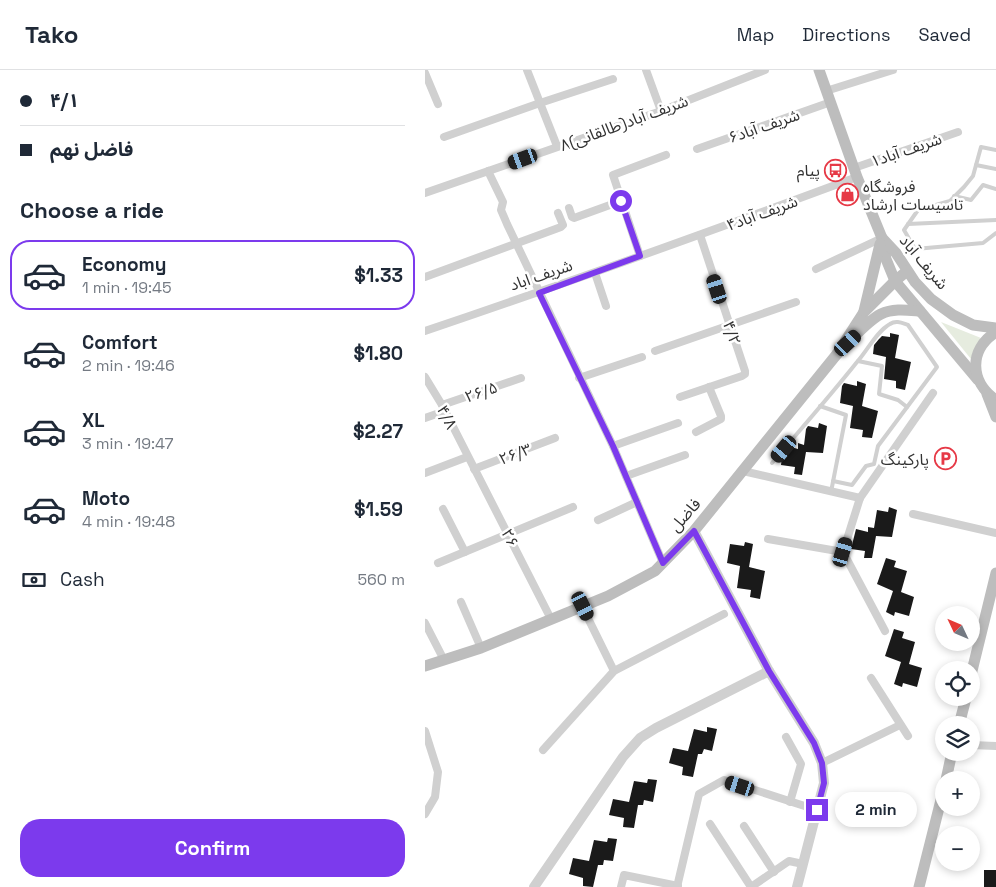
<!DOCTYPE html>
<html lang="en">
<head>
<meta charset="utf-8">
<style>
	:root { --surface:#fff; --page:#f6f6f7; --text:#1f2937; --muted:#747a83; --line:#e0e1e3; --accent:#7c3aed }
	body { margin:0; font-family:"Space Grotesk","Noto Sans Arabic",sans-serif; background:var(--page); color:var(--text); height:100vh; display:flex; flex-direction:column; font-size:19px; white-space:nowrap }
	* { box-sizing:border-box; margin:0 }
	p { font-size:16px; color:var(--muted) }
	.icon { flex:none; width:28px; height:28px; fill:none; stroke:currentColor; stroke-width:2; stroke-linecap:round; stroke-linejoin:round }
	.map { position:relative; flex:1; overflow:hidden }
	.panel { display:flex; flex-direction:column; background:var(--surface); width:425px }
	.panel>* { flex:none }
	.hud { display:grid; align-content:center; height:110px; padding:0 20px; background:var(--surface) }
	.needle { width:32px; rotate:314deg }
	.controls { position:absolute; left:510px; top:536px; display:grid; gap:10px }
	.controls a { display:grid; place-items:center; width:45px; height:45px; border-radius:50%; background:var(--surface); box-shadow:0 2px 8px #0003; font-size:25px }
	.end { position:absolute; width:22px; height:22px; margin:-11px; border:6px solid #7c3aed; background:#fff; box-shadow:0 0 0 2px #fff }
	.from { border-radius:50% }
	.bubble { position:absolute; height:35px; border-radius:18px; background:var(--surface); box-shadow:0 2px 8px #0003; font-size:16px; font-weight:700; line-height:35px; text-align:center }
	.car { position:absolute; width:15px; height:30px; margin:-15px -8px; border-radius:6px; box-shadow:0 0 4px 1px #0007; background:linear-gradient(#222 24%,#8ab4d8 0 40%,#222 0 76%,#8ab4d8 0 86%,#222 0) }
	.hud b { display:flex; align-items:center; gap:18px; height:48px; font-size:19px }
	.hud b+b { border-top:1px solid var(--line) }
	.hud i { width:12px; height:12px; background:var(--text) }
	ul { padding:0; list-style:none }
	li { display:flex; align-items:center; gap:15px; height:70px; margin:0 10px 8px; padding:0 10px; border:2px solid transparent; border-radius:20px }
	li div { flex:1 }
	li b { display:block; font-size:19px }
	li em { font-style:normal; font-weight:700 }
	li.selected { border-color:var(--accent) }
	li>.icon { width:45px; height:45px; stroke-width:1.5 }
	h2 { padding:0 20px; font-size:22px; line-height:60px }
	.pay { display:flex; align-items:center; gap:12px; height:55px; padding:0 20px; font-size:19px }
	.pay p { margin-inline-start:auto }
	.cta { display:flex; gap:10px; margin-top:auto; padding:10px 20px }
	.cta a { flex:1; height:58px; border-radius:20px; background:var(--accent); color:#fff; font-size:20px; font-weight:700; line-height:58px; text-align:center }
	header { display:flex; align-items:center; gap:30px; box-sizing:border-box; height:70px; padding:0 25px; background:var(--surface); border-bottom:1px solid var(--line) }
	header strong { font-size:24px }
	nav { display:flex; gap:28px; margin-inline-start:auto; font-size:18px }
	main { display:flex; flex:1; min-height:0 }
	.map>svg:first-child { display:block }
	.green { fill:#e6ecdf }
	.building { fill:#1a1a1a }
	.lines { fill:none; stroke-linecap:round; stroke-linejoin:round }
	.service { stroke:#d0d0d0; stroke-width:4 }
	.minor { stroke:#d0d0d0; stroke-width:8 }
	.tertiary { stroke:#d0d0d0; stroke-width:10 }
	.secondary { stroke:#bdbdbd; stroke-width:11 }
	.route { stroke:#7c3aed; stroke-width:6 }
	.labels { text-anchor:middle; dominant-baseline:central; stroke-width:5; stroke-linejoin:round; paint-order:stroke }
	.street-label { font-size:16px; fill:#333; stroke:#fff }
	.poi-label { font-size:16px; fill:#333; stroke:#fff; text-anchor:end }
</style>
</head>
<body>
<header>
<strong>Tako</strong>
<nav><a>Map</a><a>Directions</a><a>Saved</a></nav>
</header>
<main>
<section class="panel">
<div class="hud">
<b><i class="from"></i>۴/۱</b>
<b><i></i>فاضل نهم</b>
</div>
<h2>Choose a ride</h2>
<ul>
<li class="selected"><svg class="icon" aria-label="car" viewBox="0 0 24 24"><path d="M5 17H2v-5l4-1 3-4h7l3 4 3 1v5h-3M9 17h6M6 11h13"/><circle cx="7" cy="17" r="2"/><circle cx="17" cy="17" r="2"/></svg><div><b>Economy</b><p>1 min · 19:45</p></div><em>$1.33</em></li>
<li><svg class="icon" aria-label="car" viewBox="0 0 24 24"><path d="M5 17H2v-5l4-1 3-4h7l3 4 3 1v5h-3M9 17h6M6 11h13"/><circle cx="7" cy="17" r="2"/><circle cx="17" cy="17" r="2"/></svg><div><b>Comfort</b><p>2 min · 19:46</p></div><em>$1.80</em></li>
<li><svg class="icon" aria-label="car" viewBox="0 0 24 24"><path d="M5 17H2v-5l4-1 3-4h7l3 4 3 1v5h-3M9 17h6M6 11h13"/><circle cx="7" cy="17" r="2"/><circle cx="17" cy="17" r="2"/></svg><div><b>XL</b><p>3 min · 19:47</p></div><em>$2.27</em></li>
<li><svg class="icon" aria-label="car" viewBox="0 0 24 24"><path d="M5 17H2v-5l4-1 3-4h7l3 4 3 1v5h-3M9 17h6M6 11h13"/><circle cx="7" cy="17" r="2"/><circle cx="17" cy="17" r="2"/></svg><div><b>Moto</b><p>4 min · 19:48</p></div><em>$1.59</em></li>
</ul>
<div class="pay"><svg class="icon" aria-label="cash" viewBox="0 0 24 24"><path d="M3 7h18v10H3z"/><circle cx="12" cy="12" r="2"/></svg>Cash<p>560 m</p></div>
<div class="cta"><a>Confirm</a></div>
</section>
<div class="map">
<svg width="571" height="817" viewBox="0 0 571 817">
	<rect width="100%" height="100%" fill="#fff"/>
	<!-- green -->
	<polygon class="green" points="516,252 556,268 546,289"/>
	<!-- building -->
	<g class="building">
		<polygon points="465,263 474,265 470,288 486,292 480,320 471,318 471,311 459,309 461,287 448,284 449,275 454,269 457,266 465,267"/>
		<polygon points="432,311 441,314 437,336 453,341 447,368 437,367 438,360 425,358 428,336 415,333 417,316 419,313 432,316"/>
		<polygon points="394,353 402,356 398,383 381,382 377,405 369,404 370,397 356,395 357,387 366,377 373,379 373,373 379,375 381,359 383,356 393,358"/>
		<polygon points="464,437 472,440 467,467 451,466 447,488 439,488 440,481 426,479 431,459 443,462 443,457 449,458 452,440 463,442"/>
		<polygon points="320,472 328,474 324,497 340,501 335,529 325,527 326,520 312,518 315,496 302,493 305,474 319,476"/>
		<polygon points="461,488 471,491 469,497 482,501 476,522 489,527 484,546 470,542 469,546 461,542 468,521 452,514"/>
		<polygon points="469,559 479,562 477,568 490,572 484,594 497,598 492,617 478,613 477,617 469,614 476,592 460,586"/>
		<polygon points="282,657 292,659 287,681 279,679 277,684 273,684 268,707 257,705 258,697 244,693 248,678 263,681 269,659 282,662"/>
		<polygon points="223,709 232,710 228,732 219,730 218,735 213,735 209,758 198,757 199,748 184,745 188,729 204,732 209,711 222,713"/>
		<polygon points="183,768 192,769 188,791 179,790 178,795 173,795 168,817 158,816 158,808 144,804 148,788 164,791 169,770 182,772"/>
		<rect x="559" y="800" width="12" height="17"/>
	</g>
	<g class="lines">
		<!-- service -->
		<g class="service">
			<polyline points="571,80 556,77 548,106 539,117 525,131 493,140 479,160 490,179 558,173 571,163"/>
			<polyline points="551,95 571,99"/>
			<polyline points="529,126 546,130 558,115 571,119"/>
			<polyline points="483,154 571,150"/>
			<polyline points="433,291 457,296 454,324 473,330 482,337"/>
			<polyline points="395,336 421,345 406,422"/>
			<path d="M 347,393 C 375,360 405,326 432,292 C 442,281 452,261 465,254 C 471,250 477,253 483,255 L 512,297 L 453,376 L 449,394 L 441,396 L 427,415 L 408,411"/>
		</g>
		<!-- minor -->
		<g class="minor">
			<polyline points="102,0 132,76"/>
			<polyline points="221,0 236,41"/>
			<polyline points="0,3 13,34"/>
			<polyline points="401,21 468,0"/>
			<polyline points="19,67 115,33 188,9"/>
			<polyline points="272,79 406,32"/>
			<polyline points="429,98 533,62"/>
			<polyline points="63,101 78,132 76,140 82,154 188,376 238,493"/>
			<polyline points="0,123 236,41 340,0"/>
			<polyline points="144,138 147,147 149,148 196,131"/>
			<polyline points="215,186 188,105 241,85"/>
			<polyline points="391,199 457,168"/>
			<polyline points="170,203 181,236"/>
			<polyline points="0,207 136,157 138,155 133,143"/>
			<path d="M 0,261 C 145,212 289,160 432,107"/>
			<polyline points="230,281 371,232"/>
			<polyline points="0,307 17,335 126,549"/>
			<polyline points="154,308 217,287"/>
			<polyline points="255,327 317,306 320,304 320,301 275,165"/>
			<polyline points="17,335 96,308"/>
			<polyline points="0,348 20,341"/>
			<polyline points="271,362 296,349 296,346 284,317"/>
			<polyline points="188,376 253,353"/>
			<polyline points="49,399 130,368"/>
			<polyline points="318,401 435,428"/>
			<polyline points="0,403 42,387"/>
			<polyline points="201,406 260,385"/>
			<polyline points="18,439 40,482"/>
			<polyline points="488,444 571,463"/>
			<polyline points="173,450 212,432"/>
			<polyline points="343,469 418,482"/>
			<polyline points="13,493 148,437"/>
			<polyline points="36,532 56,578"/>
			<polyline points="157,536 189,601"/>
			<polyline points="0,553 19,590"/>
			<polyline points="460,561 418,482 435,428 508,323"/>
			<polyline points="446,608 483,666"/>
			<polyline points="0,661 13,702 10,727 0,744"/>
			<polyline points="361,667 376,694 365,732"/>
			<polyline points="546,675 571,676"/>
			<polyline points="118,680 189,601 299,544"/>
			<polyline points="397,693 475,655"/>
			<polyline points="285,754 326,817"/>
			<polyline points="319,756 349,802"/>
			<polyline points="196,817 199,805 253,816"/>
			<polyline points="252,817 274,724 299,710 392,740"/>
			<polyline points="326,817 364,791 378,794"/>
		</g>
		<!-- tertiary -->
		<g class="tertiary">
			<polyline points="269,461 344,601 389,673 397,693 399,713 372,817"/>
			<polyline points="109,817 198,687 215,668 231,658 344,601"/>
		</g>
		<!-- secondary -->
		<g class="secondary">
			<polyline points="394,0 432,107 457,168 461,189 470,211 553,310"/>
			<polyline points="457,168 471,183 490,212 506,229 528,245 548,255 571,258"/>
			<path d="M 482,201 L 470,211 L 439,242 L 412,284 C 423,273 442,251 456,244 C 468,238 482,240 495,241"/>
			<polyline points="439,241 455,174"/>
			<path d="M 571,262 C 543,280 545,312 571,330"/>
			<polyline points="562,324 571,347"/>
			<polyline points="0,596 56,578 183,526 230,501 269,461 412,284"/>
			<polyline points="546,605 571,503"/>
			<polyline points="534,655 541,628"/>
			<polyline points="521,710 527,682"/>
			<polyline points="494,817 519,718"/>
		</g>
	</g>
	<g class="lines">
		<!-- route -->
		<polyline class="route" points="196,131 215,186 114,223 188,376 238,493 269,461 344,601 389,673 397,693 399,713 392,740"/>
	</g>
	<!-- icons -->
	<defs>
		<symbol id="bus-ring" viewBox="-11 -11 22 22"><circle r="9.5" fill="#fff" stroke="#e63946" stroke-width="1.5"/><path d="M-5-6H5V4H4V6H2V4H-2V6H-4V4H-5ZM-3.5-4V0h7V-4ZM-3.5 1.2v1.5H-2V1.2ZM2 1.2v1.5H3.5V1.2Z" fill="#e63946"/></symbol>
		<symbol id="shop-ring" viewBox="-11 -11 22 22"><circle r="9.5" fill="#fff" stroke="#e63946" stroke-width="1.5"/><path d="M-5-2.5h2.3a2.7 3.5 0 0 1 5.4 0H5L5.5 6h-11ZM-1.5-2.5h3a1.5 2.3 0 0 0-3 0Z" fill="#e63946"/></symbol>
		<symbol id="parking-ring" viewBox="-11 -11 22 22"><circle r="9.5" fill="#fff" stroke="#e63946" stroke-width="1.5"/><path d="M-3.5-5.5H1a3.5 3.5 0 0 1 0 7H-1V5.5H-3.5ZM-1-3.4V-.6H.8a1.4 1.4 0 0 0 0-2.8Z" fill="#e63946"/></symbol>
	</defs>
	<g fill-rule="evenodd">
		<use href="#bus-ring" x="398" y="88" width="25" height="25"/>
		<use href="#shop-ring" x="410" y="112" width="25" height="25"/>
		<use href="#parking-ring" x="508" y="376" width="25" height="25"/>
	</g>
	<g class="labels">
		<!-- street labels -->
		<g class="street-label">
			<text transform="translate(199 53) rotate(-20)">۸شریف آباد(طالقانی)</text>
			<text transform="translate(339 56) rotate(-19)">شریف آباد۶</text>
			<text transform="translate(481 80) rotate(-19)">شریف آباد۱</text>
			<text transform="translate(337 143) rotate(-20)">۴شریف آباد</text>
			<text transform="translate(499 192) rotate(50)">شریف آباد</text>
			<text transform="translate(116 205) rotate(-19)">شریف اباد</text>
			<text transform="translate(307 263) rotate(71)">۴/۲</text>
			<text transform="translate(56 322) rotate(-19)">۲۶/۵</text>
			<text transform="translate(22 347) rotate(63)">۴/۸</text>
			<text transform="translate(90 384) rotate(-21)">۲۶/۳</text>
			<text transform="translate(260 445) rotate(-49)">فاضل</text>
			<text transform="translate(85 468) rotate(63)">۲۶</text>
		</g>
		<!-- poi labels -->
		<g class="poi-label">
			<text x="395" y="100">پیام</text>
			<text x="438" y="116" text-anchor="start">فروشگاه<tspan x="438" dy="18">تاسیسات ارشاد</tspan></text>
			<text x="504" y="389">پارکینگ</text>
		</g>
	</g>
</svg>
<div class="controls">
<a><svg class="needle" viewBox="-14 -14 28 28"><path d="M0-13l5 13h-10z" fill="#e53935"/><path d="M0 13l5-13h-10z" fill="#747a83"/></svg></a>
<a><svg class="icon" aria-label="locate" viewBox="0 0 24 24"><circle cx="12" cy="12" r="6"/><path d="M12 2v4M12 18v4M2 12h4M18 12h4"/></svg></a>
<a><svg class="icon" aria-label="layers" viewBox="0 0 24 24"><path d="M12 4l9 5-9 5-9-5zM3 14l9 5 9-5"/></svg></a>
<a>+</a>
<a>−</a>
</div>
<i class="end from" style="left:196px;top:131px"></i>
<i class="end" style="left:392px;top:740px"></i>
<div class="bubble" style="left:410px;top:722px;width:82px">2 min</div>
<i class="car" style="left:98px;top:89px;rotate:250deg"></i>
<i class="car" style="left:292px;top:219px;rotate:342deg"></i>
<i class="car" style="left:423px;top:273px;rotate:47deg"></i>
<i class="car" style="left:359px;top:379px;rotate:220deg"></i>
<i class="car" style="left:418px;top:482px;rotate:17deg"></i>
<i class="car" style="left:158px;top:536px;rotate:154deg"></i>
<i class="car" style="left:315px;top:716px;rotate:288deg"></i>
</div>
</main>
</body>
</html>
